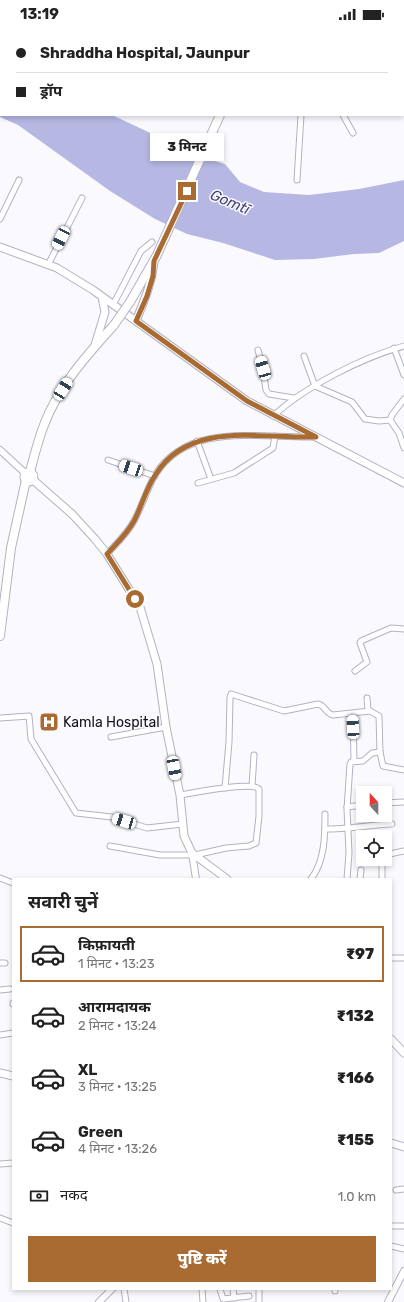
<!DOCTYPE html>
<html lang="hi">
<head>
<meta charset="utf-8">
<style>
	:root { --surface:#fff; --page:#f2f2f2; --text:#222; --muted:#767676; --line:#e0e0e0; --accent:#a96b31 }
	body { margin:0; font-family:Rubik,"Noto Sans Devanagari",sans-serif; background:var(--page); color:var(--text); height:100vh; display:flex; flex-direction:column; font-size:15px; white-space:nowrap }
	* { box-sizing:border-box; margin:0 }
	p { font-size:13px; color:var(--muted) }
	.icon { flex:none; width:22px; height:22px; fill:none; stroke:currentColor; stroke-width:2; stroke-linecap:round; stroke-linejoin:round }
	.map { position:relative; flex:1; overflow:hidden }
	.details { position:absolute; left:12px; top:850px; width:380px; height:412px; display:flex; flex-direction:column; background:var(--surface); border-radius:0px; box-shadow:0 2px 6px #0003 }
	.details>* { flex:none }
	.top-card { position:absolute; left:0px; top:0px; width:404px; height:88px; box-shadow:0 2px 6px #0003; display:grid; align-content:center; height:88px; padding:0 16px; background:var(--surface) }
	.needle { width:26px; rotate:339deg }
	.controls { position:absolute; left:356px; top:758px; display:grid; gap:8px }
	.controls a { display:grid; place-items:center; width:36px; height:36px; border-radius:0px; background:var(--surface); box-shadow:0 2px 6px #0003; font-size:20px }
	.end { position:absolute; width:18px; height:18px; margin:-9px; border:5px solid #a96b31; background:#fff; box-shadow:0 0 0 2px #fff }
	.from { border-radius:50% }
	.bubble { position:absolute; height:28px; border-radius:0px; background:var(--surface); box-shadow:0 2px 6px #0003; font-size:13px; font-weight:800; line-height:28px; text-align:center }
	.car { position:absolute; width:12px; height:24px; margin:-12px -6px; border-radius:5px; box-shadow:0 0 3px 1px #0007; background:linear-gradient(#fff 24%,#345 0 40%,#fff 0 76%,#345 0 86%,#fff 0) }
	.top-card b { display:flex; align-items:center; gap:14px; height:38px; font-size:15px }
	.top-card b+b { border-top:1px solid var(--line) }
	.top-card i { width:10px; height:10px; background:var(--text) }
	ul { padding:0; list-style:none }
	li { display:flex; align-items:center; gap:12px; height:56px; margin:0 8px 6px; padding:0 8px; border:2px solid transparent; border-radius:0px }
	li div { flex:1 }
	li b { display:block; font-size:15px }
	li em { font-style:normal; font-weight:800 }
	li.active { border-color:var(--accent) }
	li>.icon { width:36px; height:36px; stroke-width:1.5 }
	h2 { padding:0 16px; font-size:18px; line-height:48px }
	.pay { display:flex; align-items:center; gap:10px; height:44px; padding:0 16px; font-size:15px }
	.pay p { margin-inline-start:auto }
	.cta { display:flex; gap:8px; margin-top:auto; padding:8px 16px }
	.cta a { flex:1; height:46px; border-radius:0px; background:var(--accent); color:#fff; font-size:16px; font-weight:800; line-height:46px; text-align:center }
	.status { display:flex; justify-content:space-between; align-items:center; height:28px; padding:0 20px; background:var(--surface); direction:ltr }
	.status svg { height:11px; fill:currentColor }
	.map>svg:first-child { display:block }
	.water { fill:#b6b8e3 }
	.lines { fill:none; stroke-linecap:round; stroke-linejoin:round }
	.minor-casing { stroke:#b1b3c4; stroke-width:7 }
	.tertiary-casing { stroke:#b1b3c4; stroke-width:8 }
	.secondary-casing { stroke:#b1b3c4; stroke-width:9 }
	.trunk-casing { stroke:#b1b3c4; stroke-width:10 }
	.minor { stroke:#fff; stroke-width:5 }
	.tertiary { stroke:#fff; stroke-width:6 }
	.secondary { stroke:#fff; stroke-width:7 }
	.trunk { stroke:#fff; stroke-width:8 }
	.trunk-bridge-casing { stroke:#b1b3c4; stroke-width:10; stroke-linecap:butt }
	.trunk-bridge { stroke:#fff; stroke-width:8 }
	.route { stroke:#a96b31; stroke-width:5 }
	.labels { text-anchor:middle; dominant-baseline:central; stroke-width:3; stroke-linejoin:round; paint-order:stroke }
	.poi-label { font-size:14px; fill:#121218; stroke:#fafafe; text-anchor:start }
	.water-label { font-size:15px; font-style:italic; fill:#444379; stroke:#fafafe }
</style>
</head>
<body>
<div class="status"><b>13:19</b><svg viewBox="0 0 49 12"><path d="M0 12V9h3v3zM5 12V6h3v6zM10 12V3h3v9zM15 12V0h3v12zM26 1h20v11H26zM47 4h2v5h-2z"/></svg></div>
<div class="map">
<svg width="404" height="1274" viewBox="0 0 404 1274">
	<rect width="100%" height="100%" fill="#fafafe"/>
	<!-- water -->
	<polygon class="water" points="0,23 1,87 112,87 176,117 190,126 225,136 240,154 264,164 309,167 359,161 404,152 404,213 379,225 354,226 314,231 275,232 223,215 187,206 155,191 110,163 18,97 0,89"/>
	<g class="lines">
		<defs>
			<g id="minor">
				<polyline points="275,0 276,1"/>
				<polyline points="170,1 170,0"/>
				<polyline points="215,1 216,0"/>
				<polyline points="343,87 353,105"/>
				<polyline points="297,152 301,87"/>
				<polyline points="0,191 19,152"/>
				<polyline points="48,237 82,170"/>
				<polyline points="113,277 141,223 152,214"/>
				<polyline points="394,320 404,347"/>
				<polyline points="258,322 263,340 266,362 269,366 294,370"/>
				<polyline points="304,328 315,358 352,374 365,391 379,393 390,392"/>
				<polyline points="404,371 392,387 390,392 399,405 404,420"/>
				<path d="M 273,388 C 306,358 361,330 404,318"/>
				<polyline points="197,413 211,451"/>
				<polyline points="108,432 155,448"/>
				<polyline points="198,455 234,445 273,420 275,408"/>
				<path d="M 107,526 C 116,516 127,506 134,493 C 142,478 147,461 155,447 C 189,392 262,411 315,409"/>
				<polyline points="355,643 367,634 360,615 361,613 391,600 404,601"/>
				<polyline points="367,670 368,682 379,688 380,724 383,738 404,742"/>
				<polyline points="353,686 354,733"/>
				<polyline points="0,690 29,688 31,711 76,785 112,789 147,800 183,796"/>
				<polyline points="111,709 166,699"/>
				<polyline points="252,758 254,727"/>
				<path d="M 225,760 L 229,714 L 230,670 L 231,666 L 284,683 L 318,676 C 325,677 326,686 333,687 L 370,683"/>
				<path d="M 180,767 C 193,765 251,753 259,761 L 259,788 L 256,815 L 249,818 L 226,820 L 195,827"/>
				<polyline points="385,775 404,774"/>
				<polyline points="347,779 363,777"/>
				<path d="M 325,801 C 348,801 369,797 392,796"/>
				<polyline points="110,818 160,827 193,827"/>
				<polyline points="385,827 404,823"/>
				<polyline points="0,850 13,855"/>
				<path d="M 311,851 C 325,833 325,807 325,786"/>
				<polyline points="347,851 349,825 347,781 350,736 351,734 363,733 372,725 380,724"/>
				<polyline points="360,851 361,842"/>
				<polyline points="382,851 382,831"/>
				<polyline points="391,930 404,930"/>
				<polyline points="0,935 5,935"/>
				<polyline points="0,962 10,961"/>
				<polyline points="13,975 13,976"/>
				<polyline points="0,1007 13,1005"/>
				<polyline points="0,1136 13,1135"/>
				<polyline points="396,1162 404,1161"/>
				<polyline points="0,1190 13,1195"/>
				<polyline points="391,1198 404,1198"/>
				<polyline points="391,1218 404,1221"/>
				<polyline points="124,1261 126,1274"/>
				<polyline points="202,1261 203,1274"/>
				<polyline points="220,1261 223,1271 249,1268"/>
				<polyline points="233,1261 234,1270"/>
				<polyline points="335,1263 335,1261"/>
				<polyline points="259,1274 259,1261"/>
			</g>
			<g id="tertiary">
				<polyline points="0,422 25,445"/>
				<polyline points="192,825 196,851"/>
				<polyline points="99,1274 112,1261"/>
				<polyline points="388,1274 404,1243"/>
			</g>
			<g id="secondary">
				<polyline points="0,219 57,240 93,262 247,373 404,455"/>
				<path d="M 136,293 C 144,273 152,255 154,233"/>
				<polyline points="95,317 105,284 102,269"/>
				<polyline points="32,451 72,486 95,511 107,526 140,579 157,636 166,699 180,767 184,808 192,825 227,851"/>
				<polyline points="391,1011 404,1025"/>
				<polyline points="0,1045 13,1048"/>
				<polyline points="391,1115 404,1119"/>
			</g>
			<g id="trunk">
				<polyline points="263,1 264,0"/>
				<polyline points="130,274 157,227 220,87"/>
				<path d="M 30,444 C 34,429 38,412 44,397 C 58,359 87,327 114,297"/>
				<circle cx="29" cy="449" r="4.5"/>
				<polyline points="0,608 11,520 26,452"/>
			</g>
		</defs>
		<!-- minor casing -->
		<use href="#minor" class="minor-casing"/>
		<!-- tertiary casing -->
		<use href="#tertiary" class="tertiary-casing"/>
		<!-- secondary casing -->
		<use href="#secondary" class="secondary-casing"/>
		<!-- trunk casing -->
		<use href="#trunk" class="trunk-casing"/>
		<!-- minor -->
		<use href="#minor" class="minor"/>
		<!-- tertiary -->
		<use href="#tertiary" class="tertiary"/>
		<!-- secondary -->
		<use href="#secondary" class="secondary"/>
		<!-- trunk -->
		<use href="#trunk" class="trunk"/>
		<defs>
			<polyline id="trunk-bridge" points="114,297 130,274"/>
		</defs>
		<!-- trunk-bridge casing -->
		<use href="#trunk-bridge" class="trunk-bridge-casing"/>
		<!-- trunk-bridge -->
		<use href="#trunk-bridge" class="trunk-bridge"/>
	</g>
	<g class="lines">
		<!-- route -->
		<path class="route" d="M 135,571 L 107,526 C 116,516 127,506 134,493 C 142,478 146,460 156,446 C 190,392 262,411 316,409 L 247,373 L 136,293 L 147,268 L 153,248 L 154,233 L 187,163"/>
	</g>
	<!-- icons -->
	<defs>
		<symbol id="hospital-square" viewBox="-11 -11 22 22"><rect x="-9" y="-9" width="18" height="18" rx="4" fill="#a96b31" stroke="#fafafe"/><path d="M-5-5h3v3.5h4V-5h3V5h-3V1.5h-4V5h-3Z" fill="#fff"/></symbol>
	</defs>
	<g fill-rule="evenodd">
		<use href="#hospital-square" x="38" y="683" width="22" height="22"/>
	</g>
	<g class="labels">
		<!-- poi labels -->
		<g class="poi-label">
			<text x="63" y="694">Kamla Hospital</text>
		</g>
		<!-- water labels -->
		<g class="water-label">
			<text transform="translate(230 174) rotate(23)">Gomtī</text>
		</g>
	</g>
</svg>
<div class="controls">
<a><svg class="needle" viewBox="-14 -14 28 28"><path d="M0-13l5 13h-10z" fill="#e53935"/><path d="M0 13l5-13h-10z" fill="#767676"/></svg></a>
<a><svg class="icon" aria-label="locate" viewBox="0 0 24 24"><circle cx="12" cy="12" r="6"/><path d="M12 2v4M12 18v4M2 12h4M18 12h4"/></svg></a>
</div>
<i class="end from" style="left:135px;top:571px"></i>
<i class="end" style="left:187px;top:163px"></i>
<div class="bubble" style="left:150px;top:105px;width:74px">3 मिनट</div>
<i class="car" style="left:61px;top:210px;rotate:207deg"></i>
<i class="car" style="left:263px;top:340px;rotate:344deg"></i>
<i class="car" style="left:63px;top:361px;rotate:32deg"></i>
<i class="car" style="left:131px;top:440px;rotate:289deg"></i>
<i class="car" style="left:353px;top:699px;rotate:357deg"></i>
<i class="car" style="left:174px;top:740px;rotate:169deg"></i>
<i class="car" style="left:124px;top:793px;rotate:287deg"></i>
<div class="top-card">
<b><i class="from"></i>Shraddha Hospital, Jaunpur</b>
<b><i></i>ड्रॉप</b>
</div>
<section class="details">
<h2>सवारी चुनें</h2>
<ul>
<li class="active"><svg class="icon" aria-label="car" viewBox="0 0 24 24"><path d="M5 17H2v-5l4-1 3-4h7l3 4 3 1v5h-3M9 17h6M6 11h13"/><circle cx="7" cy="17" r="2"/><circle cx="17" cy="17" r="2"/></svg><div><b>किफ़ायती</b><p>1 मिनट · 13:23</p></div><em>₹97</em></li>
<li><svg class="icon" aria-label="car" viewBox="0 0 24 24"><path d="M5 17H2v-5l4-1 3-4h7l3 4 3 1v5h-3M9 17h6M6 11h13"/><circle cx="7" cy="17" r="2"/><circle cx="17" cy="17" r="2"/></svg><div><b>आरामदायक</b><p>2 मिनट · 13:24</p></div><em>₹132</em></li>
<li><svg class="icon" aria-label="car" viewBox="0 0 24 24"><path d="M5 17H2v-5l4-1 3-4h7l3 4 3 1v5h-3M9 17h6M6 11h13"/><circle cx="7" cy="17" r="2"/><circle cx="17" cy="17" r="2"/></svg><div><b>XL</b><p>3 मिनट · 13:25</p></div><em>₹166</em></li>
<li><svg class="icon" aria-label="car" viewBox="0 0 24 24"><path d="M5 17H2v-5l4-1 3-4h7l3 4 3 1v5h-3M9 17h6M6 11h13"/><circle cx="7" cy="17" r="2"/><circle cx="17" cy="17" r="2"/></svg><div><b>Green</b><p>4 मिनट · 13:26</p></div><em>₹155</em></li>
</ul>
<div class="pay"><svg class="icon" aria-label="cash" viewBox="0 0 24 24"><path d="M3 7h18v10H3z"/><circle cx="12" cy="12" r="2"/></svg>नकद<p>1.0 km</p></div>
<div class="cta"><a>पुष्टि करें</a></div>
</section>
</div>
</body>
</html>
